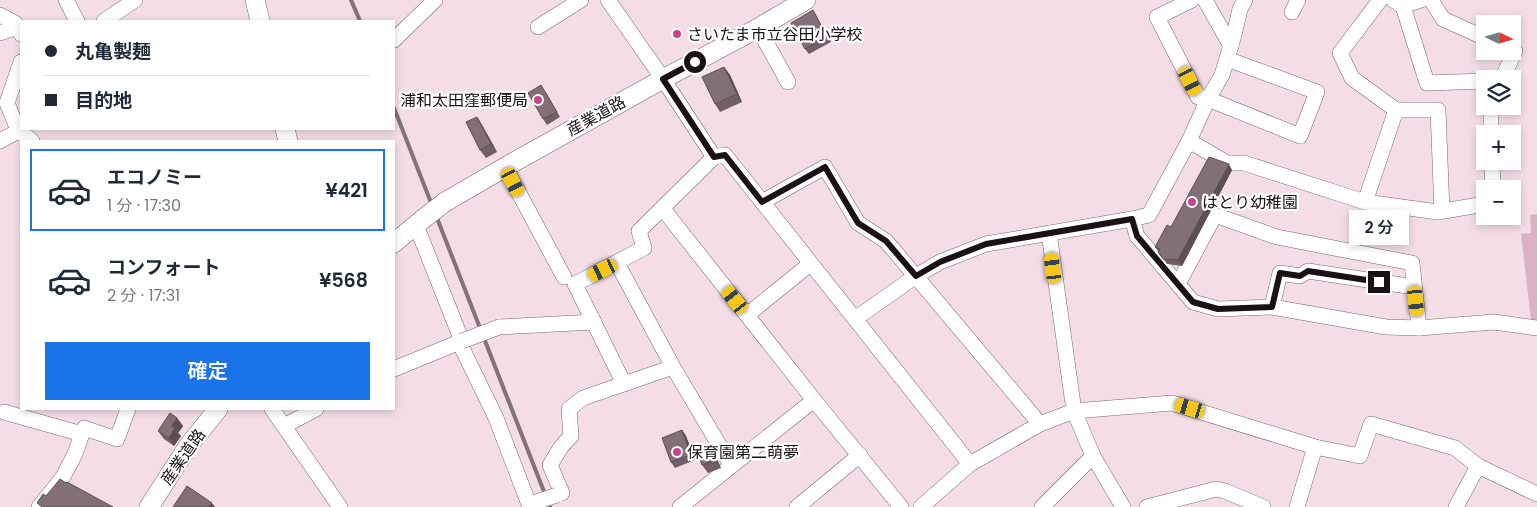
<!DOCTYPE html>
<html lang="ja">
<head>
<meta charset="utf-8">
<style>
	:root { --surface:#fff; --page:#f6f6f7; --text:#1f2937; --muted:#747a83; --line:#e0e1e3; --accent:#1a73e8 }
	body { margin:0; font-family:Poppins,"Noto Sans JP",sans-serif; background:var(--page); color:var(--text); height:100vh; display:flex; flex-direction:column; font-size:19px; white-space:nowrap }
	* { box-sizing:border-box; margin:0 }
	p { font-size:16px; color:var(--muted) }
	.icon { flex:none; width:28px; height:28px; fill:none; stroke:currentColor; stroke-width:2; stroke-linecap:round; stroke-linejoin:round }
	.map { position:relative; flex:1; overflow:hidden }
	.sheet { position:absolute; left:20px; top:140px; width:375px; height:270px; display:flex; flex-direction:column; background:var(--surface); border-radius:0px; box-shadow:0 2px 8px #0003 }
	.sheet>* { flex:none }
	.guide { position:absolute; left:20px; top:20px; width:375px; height:110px; border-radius:0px; box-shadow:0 2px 8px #0003; display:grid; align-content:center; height:110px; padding:0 25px; background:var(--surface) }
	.needle { width:32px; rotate:95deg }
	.controls { position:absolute; left:1476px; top:15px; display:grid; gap:10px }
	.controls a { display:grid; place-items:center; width:45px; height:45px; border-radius:0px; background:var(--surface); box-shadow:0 2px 8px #0003; font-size:25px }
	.end { position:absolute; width:22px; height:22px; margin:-11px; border:6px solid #191114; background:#fff; box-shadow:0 0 0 2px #fff }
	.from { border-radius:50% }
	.bubble { position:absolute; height:35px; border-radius:0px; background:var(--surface); box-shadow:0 2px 8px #0003; font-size:16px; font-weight:600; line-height:35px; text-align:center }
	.car { position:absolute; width:15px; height:30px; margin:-15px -8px; border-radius:6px; box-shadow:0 0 4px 1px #0007; background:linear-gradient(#f5c518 24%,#345 0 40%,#f5c518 0 76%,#345 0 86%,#f5c518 0) }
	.guide b { display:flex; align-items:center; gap:18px; height:48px; font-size:19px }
	.guide b+b { border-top:1px solid var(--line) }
	.guide i { width:12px; height:12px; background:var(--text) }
	ul { padding:9px 0 0; list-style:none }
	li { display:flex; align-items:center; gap:15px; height:82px; margin:0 10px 8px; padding:0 15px; border:2px solid transparent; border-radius:0px }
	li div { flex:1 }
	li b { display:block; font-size:19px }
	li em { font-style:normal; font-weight:600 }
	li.active { border-color:var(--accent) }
	li>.icon { width:45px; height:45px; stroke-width:1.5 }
	.button { display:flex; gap:10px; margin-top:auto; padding:10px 25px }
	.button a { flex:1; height:58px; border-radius:0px; background:var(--accent); color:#fff; font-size:20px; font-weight:600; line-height:58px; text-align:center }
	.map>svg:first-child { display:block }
	.green { fill:#dbb2c4 }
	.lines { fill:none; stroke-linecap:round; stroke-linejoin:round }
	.minor-casing { stroke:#7a666f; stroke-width:16 }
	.major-casing { stroke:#7a666f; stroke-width:20 }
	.minor { stroke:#fff; stroke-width:15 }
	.major { stroke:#fff; stroke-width:19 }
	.rail { stroke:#827279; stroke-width:4 }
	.minor-bridge-casing { stroke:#7a666f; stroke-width:16; stroke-linecap:butt }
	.major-bridge-casing { stroke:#7a666f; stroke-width:20; stroke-linecap:butt }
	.minor-bridge { stroke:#fff; stroke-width:15 }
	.major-bridge { stroke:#fff; stroke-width:19 }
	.wall { fill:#715f67 }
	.shaded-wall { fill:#5c4e54 }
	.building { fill:#836f78; stroke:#5c4e54 }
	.route { stroke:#191114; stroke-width:6 }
	.poi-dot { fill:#c7458d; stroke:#fff; stroke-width:2 }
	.labels { text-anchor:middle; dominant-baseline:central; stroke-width:4.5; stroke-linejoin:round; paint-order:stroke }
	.poi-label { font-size:16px; fill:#191114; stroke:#fff; text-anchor:start }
	.street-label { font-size:16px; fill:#191114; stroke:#fff }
</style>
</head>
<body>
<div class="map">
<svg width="1537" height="507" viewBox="0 0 1537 507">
	<rect width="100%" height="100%" fill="#f4dde7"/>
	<!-- green -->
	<polygon class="green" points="1537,214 1537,321 1531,320 1521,234 1531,233 1530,215"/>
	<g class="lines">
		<defs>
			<g id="minor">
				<polyline points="66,0 77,21"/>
				<polyline points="608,0 663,79 714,157 725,155 970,464"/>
				<polyline points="1192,0 1157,17 1198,97 1208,99 1300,136 1317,92 1227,59"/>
				<polyline points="1205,0 1231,46"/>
				<polyline points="1245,0 1240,9 1234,35 1222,75 1208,99 1189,141 1149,215 1132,219 1137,236 1193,302 1218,309 1272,307 1386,327 1419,328 1494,322 1537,328"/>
				<polyline points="1380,0 1340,53 1352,78 1396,110 1438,110 1442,211"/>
				<polyline points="1393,0 1403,6 1421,0"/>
				<polyline points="1431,0 1443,19 1485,38"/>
				<polyline points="1403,6 1427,83 1485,81"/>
				<polyline points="1292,12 1298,0"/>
				<polyline points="0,15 15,23 21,34"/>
				<polyline points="104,21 135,0"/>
				<polyline points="538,27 581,0"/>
				<polyline points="758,28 788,82"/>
				<polyline points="0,33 18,27"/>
				<polyline points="394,40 435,0"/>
				<polyline points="21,62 7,103 18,130 32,141"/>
				<polyline points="1502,79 1515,51 1512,50"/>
				<polyline points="1491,106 1491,134"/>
				<polyline points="0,141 22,129"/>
				<polyline points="1189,141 1227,163 1244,163 1365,202 1438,212 1485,204"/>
				<polyline points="1492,161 1493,189"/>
				<polyline points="505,167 564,277"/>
				<polyline points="762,202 825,167 858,223 886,241 1040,424"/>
				<polyline points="1365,202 1396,110"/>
				<polyline points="663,209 814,400 901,507"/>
				<polyline points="416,225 462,341 462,348 496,418 530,507"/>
				<polyline points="1049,233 1074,411 1093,456 1123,507"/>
				<polyline points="617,263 673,367 731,465"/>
				<polyline points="1178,284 1215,215 1277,237 1412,263 1419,328"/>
				<polyline points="1272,307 1280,273 1300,276 1308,271 1414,287"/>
				<polyline points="747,315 810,264"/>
				<polyline points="855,319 916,276 940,262 986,244 1132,219"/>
				<polyline points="499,327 594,322"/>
				<polyline points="394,369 462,341"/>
				<polyline points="624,384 575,284 644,248 639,231 714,157"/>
				<polyline points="272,409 340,507"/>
				<polyline points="4,412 82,434"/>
				<polyline points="284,426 316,409"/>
				<polyline points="562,493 550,465 561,447 571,436 569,409 583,398 673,367"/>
				<polyline points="39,507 63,477 75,454 84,428 117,439 128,409"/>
				<polyline points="680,507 814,400"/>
				<polyline points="797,507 860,455"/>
				<polyline points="921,507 970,464 1040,424 1074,411 1172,403 1315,447 1360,456 1371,424 1455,448 1478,466 1537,494"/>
				<polyline points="1042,507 1093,456"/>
				<polyline points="1147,507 1216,489 1225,491 1263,507"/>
				<polyline points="1297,507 1315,447"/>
				<polyline points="1456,507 1478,466"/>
			</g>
			<g id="major">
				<polyline points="255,0 260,21"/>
				<polyline points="285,129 288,141"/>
				<polyline points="445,202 514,162 663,79 758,28 806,0"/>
				<polyline points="394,243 423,219"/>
				<polyline points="149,507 189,445 218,409"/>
			</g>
		</defs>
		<!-- minor casing -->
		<use href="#minor" class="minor-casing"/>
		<!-- major casing -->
		<use href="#major" class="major-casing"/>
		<!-- minor -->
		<use href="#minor" class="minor"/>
		<!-- major -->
		<use href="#major" class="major"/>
		<!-- rail -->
		<g class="rail">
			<polyline points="351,0 360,21"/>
			<polyline points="394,108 550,507"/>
		</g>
		<defs>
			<g id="minor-bridge">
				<polyline points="462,341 499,327"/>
				<polyline points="536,502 557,495"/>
			</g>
			<polyline id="major-bridge" points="423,219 445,202"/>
		</defs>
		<!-- minor-bridge casing -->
		<use href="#minor-bridge" class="minor-bridge-casing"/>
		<!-- major-bridge casing -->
		<use href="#major-bridge" class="major-bridge-casing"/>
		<!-- minor-bridge -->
		<use href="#minor-bridge" class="minor-bridge"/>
		<!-- major-bridge -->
		<use href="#major-bridge" class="major-bridge"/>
	</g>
	<!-- wall -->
	<g class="wall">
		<polygon points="816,16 831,42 809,54 805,49"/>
		<polygon points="724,67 730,75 742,102 720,112 715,104"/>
		<polygon points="545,91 560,117 547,125 543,119"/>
		<polygon points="477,117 482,125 497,152 486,158 480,150"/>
		<polygon points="1232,170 1182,266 1167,264 1155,247 1171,227"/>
		<polygon points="177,418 183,426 178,433 181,436 174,446 164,439 158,431"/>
		<polygon points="682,430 686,436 695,460 675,468 671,462"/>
		<polygon points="714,453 721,468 708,473 702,465"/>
	</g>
	<!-- shaded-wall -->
	<g class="shaded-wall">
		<polygon points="813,10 816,16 831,42 827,37"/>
		<polygon points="724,67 730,75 742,102 737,94"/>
		<polygon points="477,117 482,125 497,152 491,144"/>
		<polygon points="1229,164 1232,170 1182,266 1178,260"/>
		<polygon points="177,418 183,426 178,433 181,436 174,446 169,438 172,426"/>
		<polygon points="682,430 686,436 695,460 691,455"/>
		<polygon points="709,445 714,453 721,468 715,460"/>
		<polygon points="212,503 215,507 210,507 209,506"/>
	</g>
	<!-- building -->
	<g class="building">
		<polygon points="813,10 827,37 805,49 791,23"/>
		<polygon points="724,67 737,94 715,104 702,77"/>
		<polygon points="541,85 557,112 543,119 528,93"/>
		<polygon points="477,117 491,144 480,150 466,122"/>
		<polygon points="1209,157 1229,164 1178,260 1163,259 1158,252 1160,249 1155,247 1167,225 1171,227"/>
		<polygon points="170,413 177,418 172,426 175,428 169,438 158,431"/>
		<polygon points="682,430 691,455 671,462 662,438"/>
		<polygon points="709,445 715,460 702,465 696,450"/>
		<polygon points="60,479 66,483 67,482 113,507 42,507 37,503 43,494 46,496"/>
		<polygon points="187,486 212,503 209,506 211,507 173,507"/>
	</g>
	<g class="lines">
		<!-- route -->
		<polyline class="route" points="695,62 663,79 714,157 725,155 762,202 825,167 858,223 886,241 916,276 940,262 986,244 1132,219 1137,236 1193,302 1218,309 1272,307 1280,273 1300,276 1308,271 1379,282"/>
	</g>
	<!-- markers -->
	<g class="poi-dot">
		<circle cx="677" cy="34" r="5"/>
		<circle cx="538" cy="100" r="5"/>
		<circle cx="1192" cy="202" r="5"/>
		<circle cx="677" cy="452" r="5"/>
	</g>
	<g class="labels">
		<!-- poi labels -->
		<g class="poi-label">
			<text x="687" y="34">さいたま市立谷田小学校</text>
			<text x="528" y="100" text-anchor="end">浦和太田窪郵便局</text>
			<text x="1202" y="202">はとり幼稚園</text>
			<text x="687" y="452">保育園第二萌夢</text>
		</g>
		<!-- street labels -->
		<g class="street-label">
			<text transform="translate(596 116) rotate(-29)">産業道路</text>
			<text transform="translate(183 457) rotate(-55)">産業道路</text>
		</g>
	</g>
</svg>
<div class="controls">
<a><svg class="needle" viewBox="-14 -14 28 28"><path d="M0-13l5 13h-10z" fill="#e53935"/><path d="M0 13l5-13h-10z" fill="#747a83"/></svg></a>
<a><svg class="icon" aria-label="layers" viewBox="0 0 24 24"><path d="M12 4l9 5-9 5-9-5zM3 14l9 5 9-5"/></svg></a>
<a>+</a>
<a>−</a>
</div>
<i class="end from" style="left:695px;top:62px"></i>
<i class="end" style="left:1379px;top:282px"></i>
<div class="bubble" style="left:1349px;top:210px;width:60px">2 分</div>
<i class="car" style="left:1190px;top:81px;rotate:153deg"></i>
<i class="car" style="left:513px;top:182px;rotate:152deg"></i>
<i class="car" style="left:1053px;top:268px;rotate:353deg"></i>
<i class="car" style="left:603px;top:270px;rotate:244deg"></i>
<i class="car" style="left:735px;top:300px;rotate:322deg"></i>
<i class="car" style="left:1416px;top:301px;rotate:174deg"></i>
<i class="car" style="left:1190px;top:408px;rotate:287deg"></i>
<div class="guide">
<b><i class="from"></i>丸亀製麺</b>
<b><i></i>目的地</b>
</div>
<section class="sheet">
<ul>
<li class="active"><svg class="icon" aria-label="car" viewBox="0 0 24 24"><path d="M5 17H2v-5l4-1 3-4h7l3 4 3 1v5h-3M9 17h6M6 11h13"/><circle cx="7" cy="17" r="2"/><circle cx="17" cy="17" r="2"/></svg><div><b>エコノミー</b><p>1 分 · 17:30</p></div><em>¥421</em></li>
<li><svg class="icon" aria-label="car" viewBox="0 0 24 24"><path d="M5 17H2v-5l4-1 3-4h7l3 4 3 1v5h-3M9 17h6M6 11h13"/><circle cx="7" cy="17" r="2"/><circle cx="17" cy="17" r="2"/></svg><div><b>コンフォート</b><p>2 分 · 17:31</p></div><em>¥568</em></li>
</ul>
<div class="button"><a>確定</a></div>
</section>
</div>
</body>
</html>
